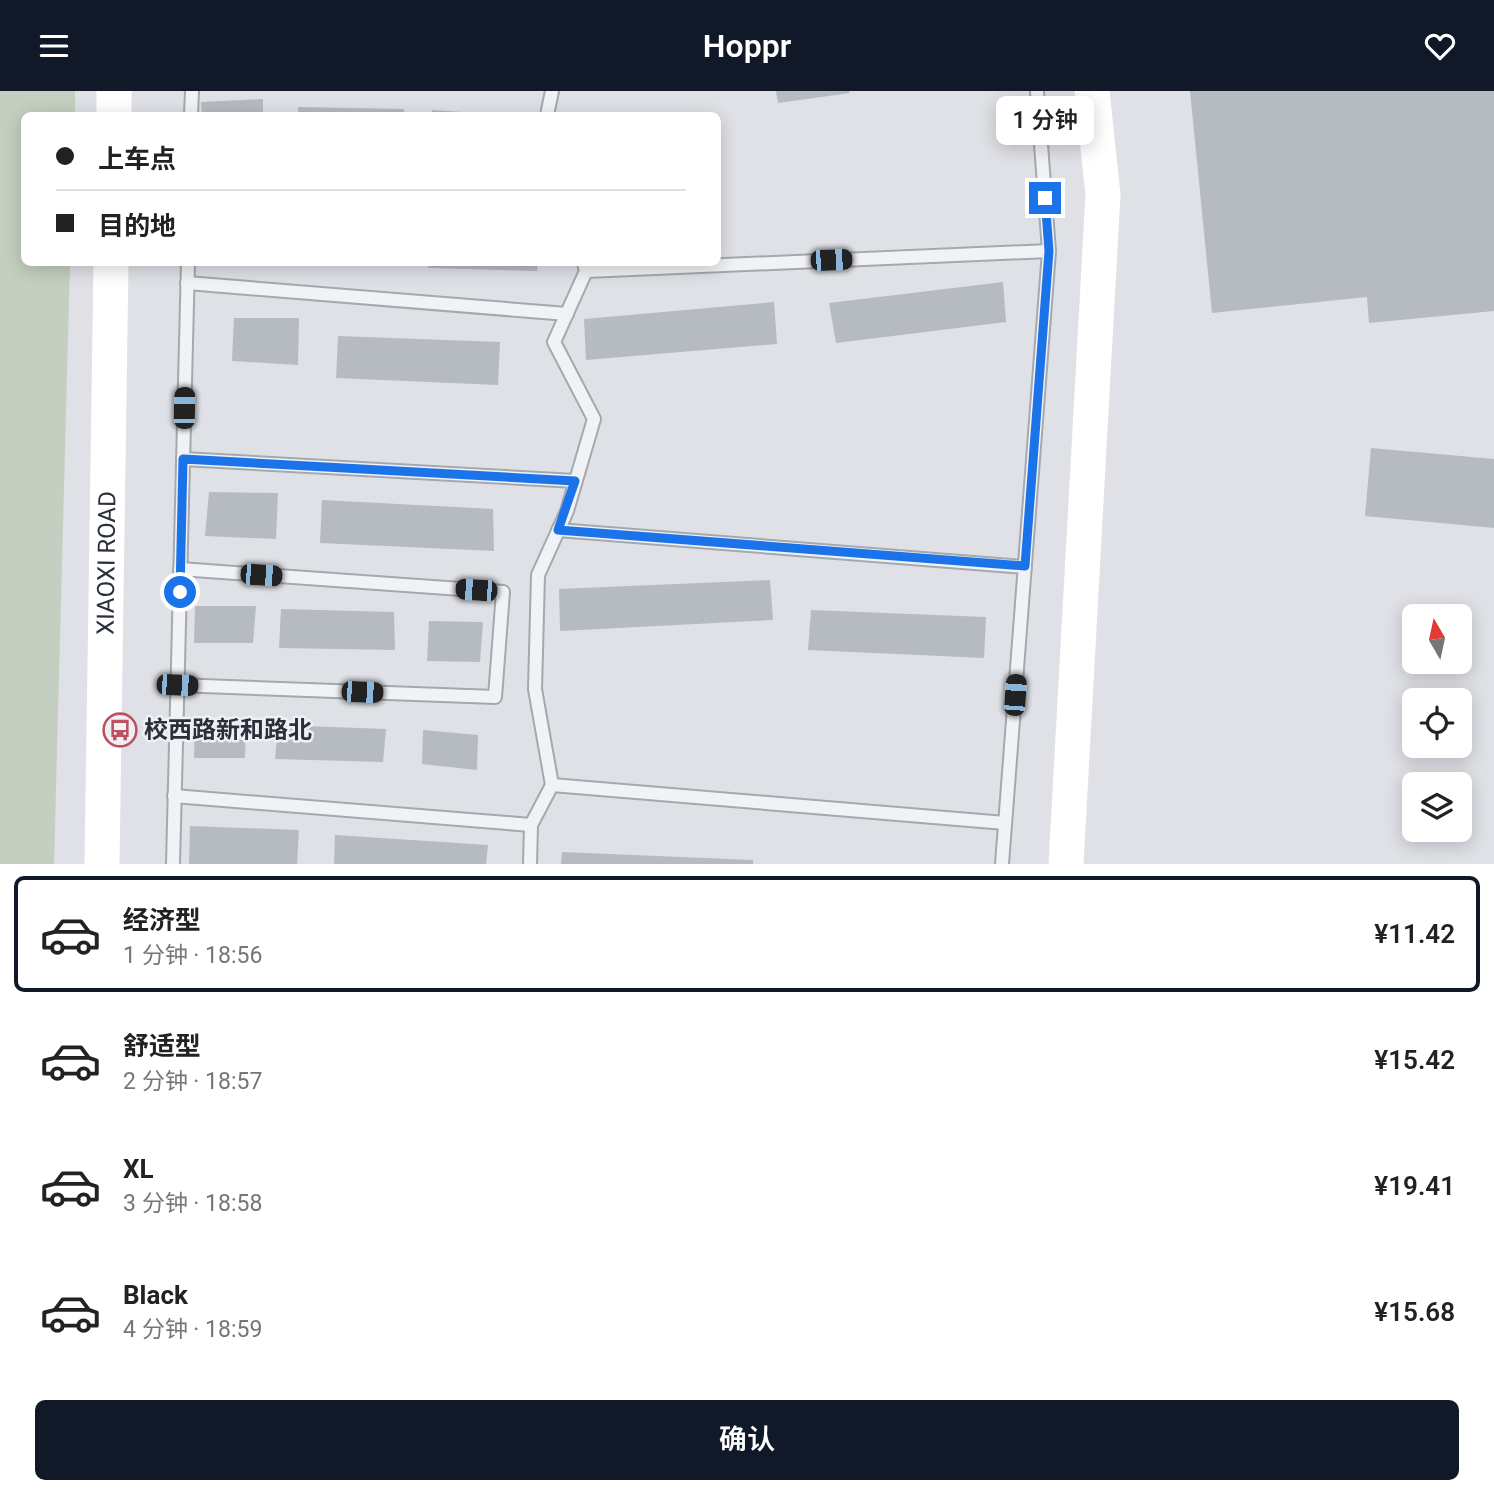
<!DOCTYPE html>
<html lang="zh">
<head>
<meta charset="utf-8">
<style>
	:root { --surface:#fff; --page:#f6f6f6; --text:#222; --muted:#767676; --line:#e0e0e0; --accent:#111827 }
	body { margin:0; font-family:Roboto,"Noto Sans SC",sans-serif; background:var(--page); color:var(--text); height:100vh; display:flex; flex-direction:column; font-size:26px; white-space:nowrap }
	* { box-sizing:border-box; margin:0 }
	p { font-size:23px; color:var(--muted) }
	.icon { flex:none; width:38px; height:38px; fill:none; stroke:currentColor; stroke-width:2; stroke-linecap:round; stroke-linejoin:round }
	.map { position:relative; height:773px; overflow:hidden }
	.panel { display:flex; flex-direction:column; background:var(--surface); flex:1 }
	.panel>* { flex:none }
	.guide { position:absolute; left:21px; top:21px; width:700px; height:154px; border-radius:10px; box-shadow:0 4px 18px #0003; display:grid; align-content:center; height:154px; padding:0 35px; background:var(--surface) }
	.needle { width:46px; rotate:351deg }
	.buttons { position:absolute; left:1402px; top:513px; display:grid; gap:14px }
	.buttons a { display:grid; place-items:center; width:70px; height:70px; border-radius:10px; background:var(--surface); box-shadow:0 4px 18px #0003; font-size:35px }
	.end { position:absolute; width:32px; height:32px; margin:-16px; border:9px solid #1a73e8; background:#fff; box-shadow:0 0 0 4px #fff }
	.from { border-radius:50% }
	.bubble { position:absolute; height:49px; border-radius:10px; background:var(--surface); box-shadow:0 4px 18px #0003; font-size:23px; font-weight:600; line-height:49px; text-align:center }
	.car { position:absolute; width:21px; height:42px; margin:-21px -10px; border-radius:9px; box-shadow:0 0 5px 2px #0007; background:linear-gradient(#222 24%,#8ab4d8 0 40%,#222 0 76%,#8ab4d8 0 86%,#222 0) }
	.guide b { display:flex; align-items:center; gap:24px; height:66px; font-size:26px }
	.guide b+b { border-top:2px solid var(--line) }
	.guide i { width:18px; height:18px; background:var(--text) }
	ul { padding:12px 0 0; list-style:none }
	li { display:flex; align-items:center; gap:21px; height:116px; margin:0 14px 10px; padding:0 21px; border:4px solid transparent; border-radius:10px }
	li div { flex:1 }
	li b { display:block; font-size:26px }
	li em { font-style:normal; font-weight:600 }
	li.active { border-color:var(--accent) }
	li>.icon { width:63px; height:63px; stroke-width:1.5 }
	.action { display:flex; gap:14px; margin-top:auto; padding:14px 35px }
	.action a { flex:1; height:80px; border-radius:10px; background:var(--accent); color:#fff; font-size:28px; font-weight:600; line-height:80px; text-align:center }
	header { display:flex; justify-content:space-between; align-items:center; height:91px; padding:0 35px; background:var(--accent); color:#fff; font-size:32px; font-weight:600 }
	.map>svg:first-child { display:block }
	.green { fill:#c4cfc1 }
	.building { fill:#b6bbc2 }
	.lines { fill:none; stroke-linecap:round; stroke-linejoin:round }
	.lane-casing { stroke:#a5a8af; stroke-width:16 }
	.lane { stroke:#f1f2f5; stroke-width:12 }
	.secondary { stroke:#fff; stroke-width:35 }
	.route { stroke:#1a73e8; stroke-width:9 }
	.labels { text-anchor:middle; dominant-baseline:central; stroke-width:5; stroke-linejoin:round; paint-order:stroke }
	.street-label { font-size:24px; fill:#29303b; stroke:#eef0f4 }
	.poi-label { font-size:24px; font-weight:bold; fill:#29303b; stroke:#eef0f4; text-anchor:start }
</style>
</head>
<body>
<header><svg class="icon" aria-label="menu" viewBox="0 0 24 24"><path d="M4 6h16M4 12h16M4 18h16"/></svg>Hoppr<svg class="icon" aria-label="heart" viewBox="0 0 24 24"><path d="M12 20l-8-8c-3-5 5-10 8-4 3-6 11-1 8 4z"/></svg></header>
<div class="map">
<svg width="1494" height="773" viewBox="0 0 1494 773">
	<rect width="100%" height="100%" fill="#dfe1e6"/>
	<!-- green -->
	<polygon class="green" points="0,0 75,0 75,24 24,24 24,172 70,172 54,773 0,773"/>
	<!-- building -->
	<g class="building">
		<polygon points="776,0 849,0 850,2 778,12"/>
		<polygon points="1190,0 1494,0 1494,220 1369,232 1367,206 1212,222"/>
		<polygon points="263,8 263,24 202,24 201,11"/>
		<polygon points="298,16 404,18 404,24 298,24"/>
		<polygon points="432,19 477,22 477,24 432,24"/>
		<polygon points="428,172 538,172 537,180 428,177"/>
		<polygon points="1003,191 1006,231 836,252 829,212"/>
		<polygon points="774,211 777,253 586,269 584,228"/>
		<polygon points="234,227 299,227 298,274 232,270"/>
		<polygon points="338,245 500,251 498,294 336,287"/>
		<polygon points="1371,357 1494,368 1494,437 1365,425"/>
		<polygon points="209,401 278,402 276,448 205,445"/>
		<polygon points="322,409 493,418 494,460 320,452"/>
		<polygon points="770,489 773,529 560,540 559,498"/>
		<polygon points="195,515 256,515 253,552 194,552"/>
		<polygon points="281,518 394,521 395,559 279,557"/>
		<polygon points="811,519 986,526 984,567 808,559"/>
		<polygon points="429,530 483,531 480,571 427,570"/>
		<polygon points="195,629 246,630 245,667 194,667"/>
		<polygon points="278,634 386,638 383,671 275,668"/>
		<polygon points="423,639 478,644 477,679 422,673"/>
		<polygon points="190,735 299,739 297,773 189,773"/>
		<polygon points="335,744 488,754 486,773 334,773"/>
		<polygon points="562,761 753,769 753,773 561,773"/>
	</g>
	<g class="lines">
		<defs>
			<g id="lane">
				<polyline points="191,24 192,0"/>
				<polyline points="547,24 552,0"/>
				<polyline points="586,180 1049,160"/>
				<polyline points="187,192 567,223"/>
				<polyline points="183,368 575,390"/>
				<polyline points="558,439 1025,476"/>
				<polyline points="177,594 495,606 503,501 180,478"/>
				<polyline points="552,694 1005,732"/>
				<polyline points="174,705 531,734"/>
				<polyline points="173,773 188,172"/>
				<polyline points="530,773 531,734 552,694 535,598 538,484 567,420 594,328 554,251 586,180 584,172"/>
				<polyline points="1002,773 1049,160 1037,0"/>
			</g>
		</defs>
		<!-- lane casing -->
		<use href="#lane" class="lane-casing"/>
		<!-- lane -->
		<use href="#lane" class="lane"/>
		<!-- secondary -->
		<g class="secondary">
			<polyline points="114,24 114,0"/>
			<path id="s1" d="M 102,773 L 111,172"/>
			<polyline points="1066,773 1103,104 1092,0"/>
		</g>
	</g>
	<g class="lines">
		<!-- route -->
		<polyline class="route" points="180,501 183,368 575,390 558,439 1025,475 1049,160 1045,107"/>
	</g>
	<!-- icons -->
	<defs>
		<symbol id="bus-ring" viewBox="-11 -11 22 22"><circle r="9.5" fill="#eef0f4" stroke="#be5060" stroke-width="1.5"/><path d="M-5-6H5V4H4V6H2V4H-2V6H-4V4H-5ZM-3.5-4V0h7V-4ZM-3.5 1.2v1.5H-2V1.2ZM2 1.2v1.5H3.5V1.2Z" fill="#be5060"/></symbol>
	</defs>
	<g fill-rule="evenodd">
		<use href="#bus-ring" x="101" y="620" width="38" height="38"/>
	</g>
	<g class="labels">
		<!-- street labels -->
		<g class="street-label">
			<text stroke="none"><textPath href="#s1" startOffset="301">XIAOXI ROAD</textPath></text>
		</g>
		<!-- poi labels -->
		<g class="poi-label">
			<text x="144" y="639">校西路新和路北</text>
		</g>
	</g>
</svg>
<div class="buttons">
<a><svg class="needle" viewBox="-14 -14 28 28"><path d="M0-13l5 13h-10z" fill="#e53935"/><path d="M0 13l5-13h-10z" fill="#767676"/></svg></a>
<a><svg class="icon" aria-label="locate" viewBox="0 0 24 24"><circle cx="12" cy="12" r="6"/><path d="M12 2v4M12 18v4M2 12h4M18 12h4"/></svg></a>
<a><svg class="icon" aria-label="layers" viewBox="0 0 24 24"><path d="M12 4l9 5-9 5-9-5zM3 14l9 5 9-5"/></svg></a>
</div>
<i class="end from" style="left:180px;top:501px"></i>
<i class="end" style="left:1045px;top:107px"></i>
<div class="bubble" style="left:996px;top:5px;width:98px">1 分钟</div>
<i class="car" style="left:831px;top:169px;rotate:88deg"></i>
<i class="car" style="left:184px;top:317px;rotate:1deg"></i>
<i class="car" style="left:261px;top:484px;rotate:94deg"></i>
<i class="car" style="left:476px;top:499px;rotate:274deg"></i>
<i class="car" style="left:177px;top:594px;rotate:92deg"></i>
<i class="car" style="left:362px;top:601px;rotate:92deg"></i>
<i class="car" style="left:1015px;top:604px;rotate:4deg"></i>
<div class="guide">
<b><i class="from"></i>上车点</b>
<b><i></i>目的地</b>
</div>
</div>
<section class="panel">
<ul>
<li class="active"><svg class="icon" aria-label="car" viewBox="0 0 24 24"><path d="M5 17H2v-5l4-1 3-4h7l3 4 3 1v5h-3M9 17h6M6 11h13"/><circle cx="7" cy="17" r="2"/><circle cx="17" cy="17" r="2"/></svg><div><b>经济型</b><p>1 分钟 · 18:56</p></div><em>¥11.42</em></li>
<li><svg class="icon" aria-label="car" viewBox="0 0 24 24"><path d="M5 17H2v-5l4-1 3-4h7l3 4 3 1v5h-3M9 17h6M6 11h13"/><circle cx="7" cy="17" r="2"/><circle cx="17" cy="17" r="2"/></svg><div><b>舒适型</b><p>2 分钟 · 18:57</p></div><em>¥15.42</em></li>
<li><svg class="icon" aria-label="car" viewBox="0 0 24 24"><path d="M5 17H2v-5l4-1 3-4h7l3 4 3 1v5h-3M9 17h6M6 11h13"/><circle cx="7" cy="17" r="2"/><circle cx="17" cy="17" r="2"/></svg><div><b>XL</b><p>3 分钟 · 18:58</p></div><em>¥19.41</em></li>
<li><svg class="icon" aria-label="car" viewBox="0 0 24 24"><path d="M5 17H2v-5l4-1 3-4h7l3 4 3 1v5h-3M9 17h6M6 11h13"/><circle cx="7" cy="17" r="2"/><circle cx="17" cy="17" r="2"/></svg><div><b>Black</b><p>4 分钟 · 18:59</p></div><em>¥15.68</em></li>
</ul>
<div class="action"><a>确认</a></div>
</section>
</body>
</html>
